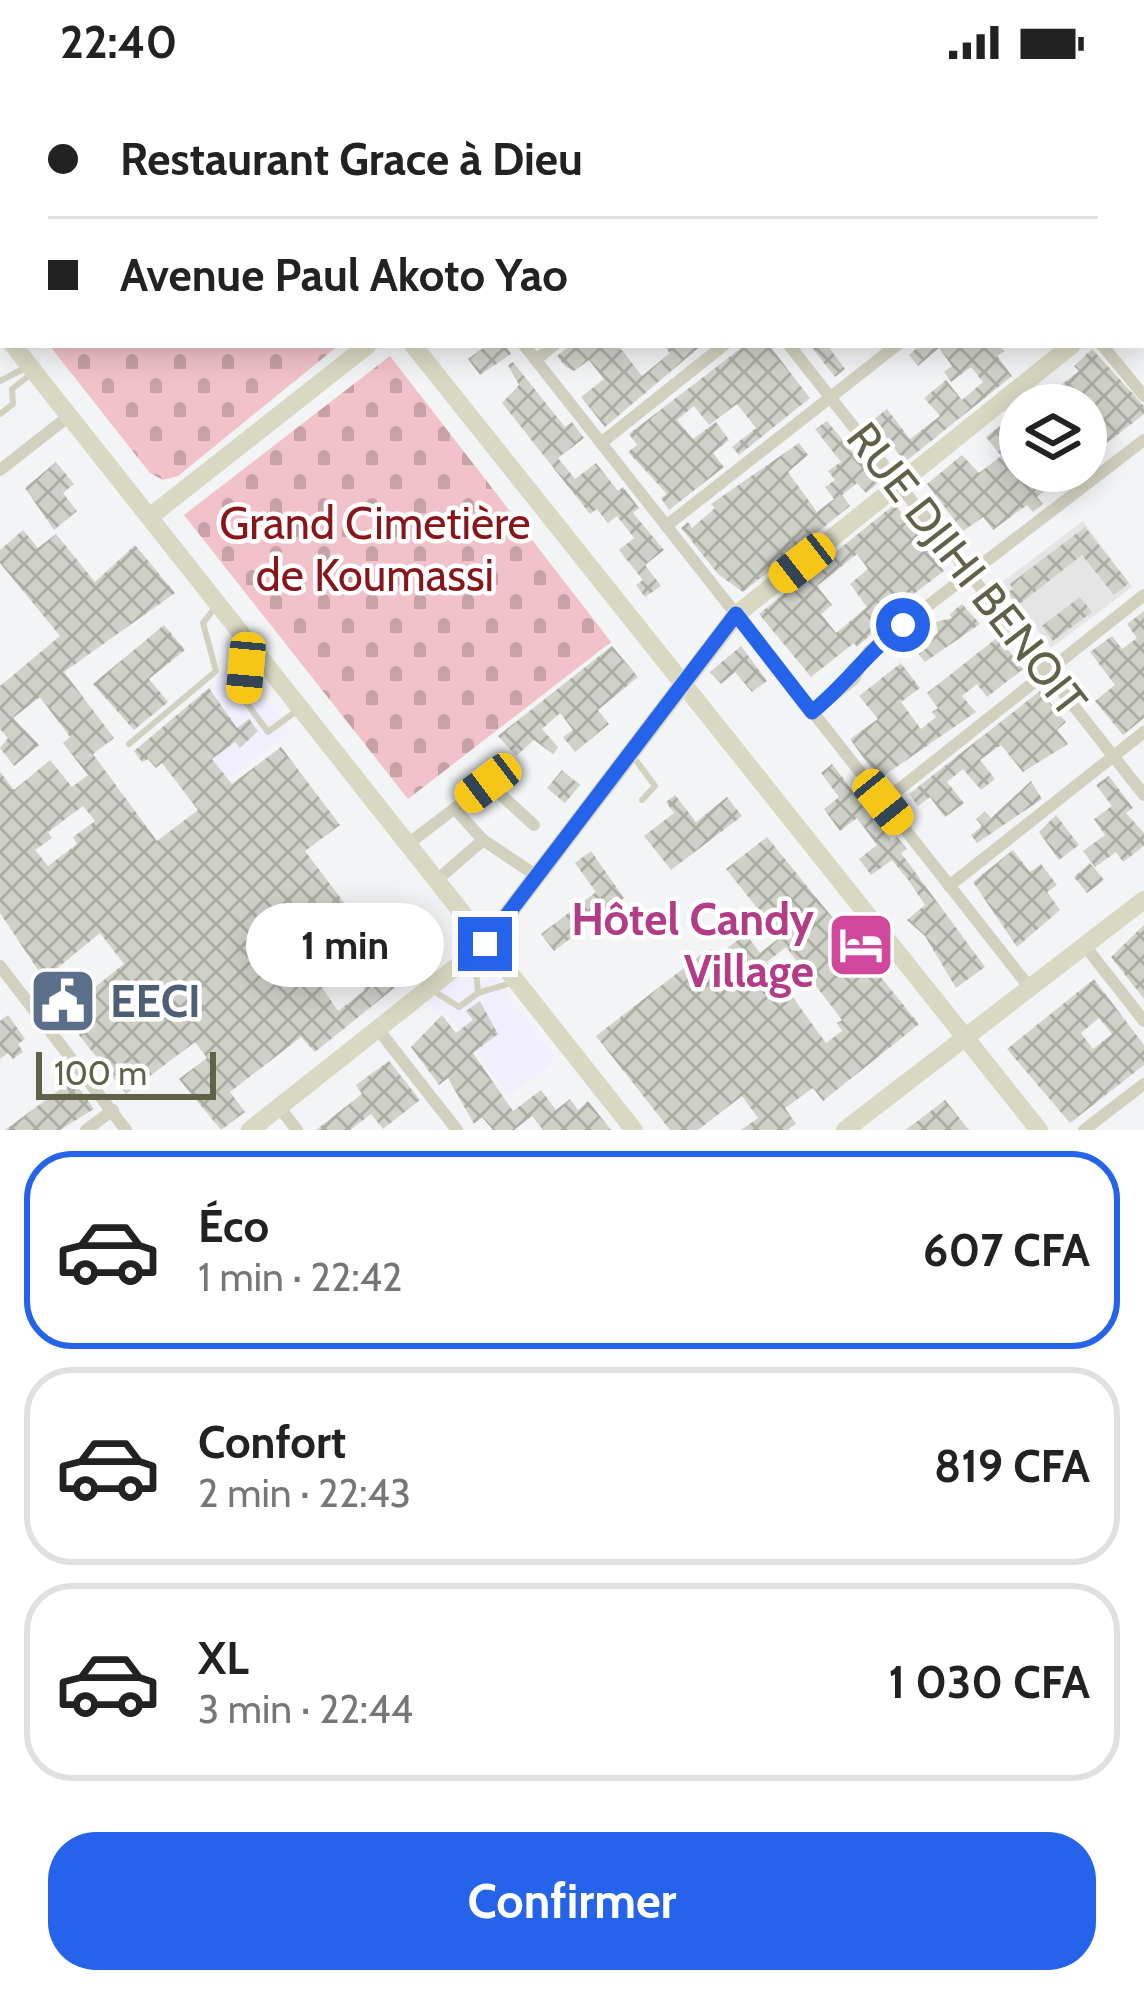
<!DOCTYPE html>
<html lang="fr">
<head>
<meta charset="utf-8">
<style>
	:root { --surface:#fff; --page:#f6f6f6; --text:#222; --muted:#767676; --line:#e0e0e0; --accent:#2563eb }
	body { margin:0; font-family:Cabin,sans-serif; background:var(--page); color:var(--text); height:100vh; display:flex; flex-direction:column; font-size:45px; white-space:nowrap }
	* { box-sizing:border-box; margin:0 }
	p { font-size:39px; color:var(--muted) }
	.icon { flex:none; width:66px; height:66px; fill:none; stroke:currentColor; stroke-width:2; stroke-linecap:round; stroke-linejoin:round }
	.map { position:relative; height:1046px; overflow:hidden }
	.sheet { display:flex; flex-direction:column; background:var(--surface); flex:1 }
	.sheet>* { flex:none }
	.top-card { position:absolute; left:0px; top:0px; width:1146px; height:264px; box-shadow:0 6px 30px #0003; display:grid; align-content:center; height:264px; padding:0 48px; background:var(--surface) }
	.fabs { position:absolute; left:999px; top:300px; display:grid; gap:24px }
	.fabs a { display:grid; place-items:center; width:108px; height:108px; border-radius:50%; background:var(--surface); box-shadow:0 6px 30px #0003; font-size:60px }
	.scale { position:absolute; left:36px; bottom:30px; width:180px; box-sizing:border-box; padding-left:12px; border:6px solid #616049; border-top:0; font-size:33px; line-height:42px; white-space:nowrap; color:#616049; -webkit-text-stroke:9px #fff; paint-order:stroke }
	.end { position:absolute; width:54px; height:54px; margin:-27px; border:15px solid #2563eb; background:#fff; box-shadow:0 0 0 6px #fff }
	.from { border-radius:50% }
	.bubble { position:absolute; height:84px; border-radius:42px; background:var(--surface); box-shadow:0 6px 30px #0003; font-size:39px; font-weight:700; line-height:84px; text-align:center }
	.car { position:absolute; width:36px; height:72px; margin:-36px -18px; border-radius:15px; box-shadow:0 0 9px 3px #0007; background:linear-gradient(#f5c518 24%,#345 0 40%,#f5c518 0 76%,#345 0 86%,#f5c518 0) }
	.top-card b { display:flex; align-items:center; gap:42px; height:114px; font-size:45px }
	.top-card b+b { border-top:3px solid var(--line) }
	.top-card i { width:30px; height:30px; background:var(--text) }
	ul { padding:21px 0 0; list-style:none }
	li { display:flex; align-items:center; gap:36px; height:198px; margin:0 24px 18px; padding:0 24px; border:6px solid var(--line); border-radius:48px }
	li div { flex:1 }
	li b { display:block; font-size:45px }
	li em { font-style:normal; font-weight:700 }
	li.on { border-color:var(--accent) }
	li>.icon { width:108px; height:108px; stroke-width:1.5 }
	.cta { display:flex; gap:24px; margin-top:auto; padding:24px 48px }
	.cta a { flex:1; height:138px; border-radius:48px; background:var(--accent); color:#fff; font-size:48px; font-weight:700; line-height:138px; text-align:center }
	.status { display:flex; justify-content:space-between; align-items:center; height:84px; padding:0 60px; background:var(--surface); direction:ltr }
	.status svg { height:33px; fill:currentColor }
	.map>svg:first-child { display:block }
	.commercial { fill:#f1eefd }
	.education { fill:#e5e5e6 }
	.cemetery { fill:url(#cemetery-stones) }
	.building { fill:url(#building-cross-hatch); fill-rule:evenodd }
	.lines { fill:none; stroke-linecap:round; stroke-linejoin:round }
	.lane { stroke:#d2d1c0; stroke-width:6 }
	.street { stroke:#d2d1c0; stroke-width:12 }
	.secondary { stroke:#d9d9c3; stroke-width:18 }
	.route { stroke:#2563eb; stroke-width:15 }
	.labels { text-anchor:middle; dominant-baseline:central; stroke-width:9; stroke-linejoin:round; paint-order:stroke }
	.park-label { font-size:45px; fill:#871519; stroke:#fff }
	.street-label { font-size:45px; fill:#616049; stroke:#fff }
	.hotel-label { font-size:45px; font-weight:bold; fill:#b23c85; stroke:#fff; text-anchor:end }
	.service-label { font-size:45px; font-weight:bold; fill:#4e5e75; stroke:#fff; text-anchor:start }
</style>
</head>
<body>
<div class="status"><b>22:40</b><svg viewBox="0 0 49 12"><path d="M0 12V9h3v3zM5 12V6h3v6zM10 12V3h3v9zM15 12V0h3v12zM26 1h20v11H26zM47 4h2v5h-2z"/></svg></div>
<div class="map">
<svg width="1144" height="1046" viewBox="0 0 1144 1046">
	<defs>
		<pattern id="cemetery-stones" width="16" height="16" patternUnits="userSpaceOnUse" patternTransform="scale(3)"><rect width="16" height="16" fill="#f1c2c9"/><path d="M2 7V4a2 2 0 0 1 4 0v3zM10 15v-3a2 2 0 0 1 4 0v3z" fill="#c7a1a5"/></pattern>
		<pattern id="building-cross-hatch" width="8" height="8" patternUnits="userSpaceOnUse" patternTransform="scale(3)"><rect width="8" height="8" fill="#d0d2ca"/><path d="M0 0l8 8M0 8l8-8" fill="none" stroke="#acaea6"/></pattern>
	</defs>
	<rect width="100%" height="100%" fill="#f3f4f5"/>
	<!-- commercial -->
	<g class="commercial">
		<polygon points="235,575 291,647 228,695 195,654 227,627 209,603"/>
		<polygon points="482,875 557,976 509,1012 445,926 436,931 425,917"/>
	</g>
	<!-- education -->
	<polygon class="education" points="1083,437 1132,503 1051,564 1001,499"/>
	<!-- cemetery -->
	<g class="cemetery">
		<polygon points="0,0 171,3 3,3 3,204"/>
		<polygon points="49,261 339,261 178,392 163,396 150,389"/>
		<polygon points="390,272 611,558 408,715 184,431"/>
	</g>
	<!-- building -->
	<g class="building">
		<polygon points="487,261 505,261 511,270 480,291 468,275"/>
		<polygon points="570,261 618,261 642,292 670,269 663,261 702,261 605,343 581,313 604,295 589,276 574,287 566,283 557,272"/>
		<polygon points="745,261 769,261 810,314 739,371 732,363 756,344 737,320 709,341 694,322 677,336 693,355 716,338 729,356 713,369 724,383 669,426 661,414 667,410 628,368 637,361 629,350"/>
		<polygon points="810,261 827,261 845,285 835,293"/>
		<polygon points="920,261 1000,261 1004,267 997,272 1012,292 905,378 873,336 887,325 910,355 940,332 924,314 946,296 962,316 983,298 971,283 951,298 944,288 952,282 939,264 918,282 909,271"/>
		<polygon points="1092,265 1144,322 1144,330 1103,362 1091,347 1086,350 1086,321 1035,321 1079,287 1074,282"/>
		<polygon points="513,278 565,343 572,338 584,354 558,374 575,395 596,379 618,407 623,403 639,424 633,429 664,466 645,481 661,502 645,513 636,501 643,496 619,466 634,454 617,432 608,439 597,425 590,430 502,319 519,301 508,281"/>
		<polygon points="1020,326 1020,391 1030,401 1049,387 1070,387 1037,413 1043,420 1033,428 1027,421 993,446 983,433 963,447 927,400 962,371 979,389 1001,372 986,353"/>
		<polygon points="827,337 878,399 866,409 857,399 842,411 850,422 743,508 719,491 681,444 688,438 692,444 715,424 711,420 799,359 808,371 788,388 817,428 834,415 825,403 835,396 828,387 841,378 815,345"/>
		<polygon points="56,378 74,400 63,409 77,427 54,446 25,404"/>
		<path d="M 895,420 L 944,487 L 895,524 L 897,527 L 857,563 L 854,559 L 811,593 L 759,530 ZM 857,470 L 868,485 L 850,500 L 867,523 L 836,549 L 821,530 L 832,521 L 817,502 Z"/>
		<polygon points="1085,443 1129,499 1114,511 1082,471 1017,522 1007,509 1013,505 1010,500"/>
		<path d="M 23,446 L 38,464 L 56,450 L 95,498 L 135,461 L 175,509 L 64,588 L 114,654 L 93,670 L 157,757 L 198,726 L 162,679 L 156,684 L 148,675 L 142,678 L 134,667 L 209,604 L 237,644 L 249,635 L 258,647 L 240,664 L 235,658 L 212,675 L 232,700 L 281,663 L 340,741 L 305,767 L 358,837 L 305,878 L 338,927 L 364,907 L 371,859 L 364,850 L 385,835 L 391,844 L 432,850 L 444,864 L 315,968 L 301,953 L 230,1008 L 245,1028 L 221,1046 L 179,995 L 207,974 L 195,958 L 126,1010 L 51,916 L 69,902 L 80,915 L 124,880 L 100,849 L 44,895 L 0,829 L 0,688 L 14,706 L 50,676 L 72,703 L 88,691 L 63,659 L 70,653 L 40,613 L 13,634 L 39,661 L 14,682 L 0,664 L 8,654 L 0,645 L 0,602 L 60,552 L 0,479 L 0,466 ZM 83,722 L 95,737 L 73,753 L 77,760 L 48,782 L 35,766 L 52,754 L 48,748 Z"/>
		<polygon points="1080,513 1092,528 1053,557 1042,542"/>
		<polygon points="962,520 980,540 925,578 916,567 938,549 936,538 952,534 950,530"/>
		<polygon points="1144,527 1144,634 1123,651 1095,617 1115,601 1090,568 1112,552 1122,565 1137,554 1127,540"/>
		<polygon points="164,541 185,566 149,595 168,618 134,646 93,600"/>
		<polygon points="998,553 1023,585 987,613 977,600 962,612 976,628 879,695 850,655 878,635 859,612 901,579 920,604 901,618 921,645 936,633 932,628 938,624 927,609"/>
		<polygon points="612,562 638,593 598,626 609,640 575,668 563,653 573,646 560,629 542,645 558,663 553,670 534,656 516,672 498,652"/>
		<polygon points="741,562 767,597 752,608 735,588 721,600 710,588"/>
		<polygon points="1040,607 1066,638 1057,646 1068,660 1023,688 1001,661 980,676 995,695 981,706 963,685 947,698 964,719 952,728 945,733 930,713 918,722 909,710"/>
		<polygon points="832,680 892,757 897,753 907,765 901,769 985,883 956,904 925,852 907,836 925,821 909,797 892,776 871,791 859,775 877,761 857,734 840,747 824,725 839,713 821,689"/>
		<polygon points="562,686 580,701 565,719 547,704"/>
		<polygon points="1109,692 1133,724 1126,729 1144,749 1144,762 1123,778 1116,768 1095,783 1083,767 1105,751 1094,735 1112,722 1096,701"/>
		<polygon points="1031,697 1042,715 977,759 971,751 982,742 976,735 985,727 991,734"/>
		<polygon points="675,711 696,738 727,713 742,732 671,786 644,752 674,729 666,718"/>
		<polygon points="1056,731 1079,761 1059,776 1039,748"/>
		<path d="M 767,753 L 919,940 L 823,1017 L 813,1004 L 785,1024 L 796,1040 L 787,1046 L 741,1046 L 758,1034 L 742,1012 L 698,1046 L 670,1046 L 596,952 L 702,870 L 712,865 L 717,872 L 746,850 L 760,869 L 779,854 L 763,835 L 752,844 L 745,834 L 758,825 L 726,785 ZM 786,863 L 842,936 L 837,939 L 842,947 L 826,959 L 767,878 Z"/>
		<polygon points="1013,766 1030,788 1041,780 1057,801 1047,808 1060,826 1017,863 973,798"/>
		<polygon points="591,767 624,814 554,867 541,850 596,808 575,779"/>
		<polygon points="1090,779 1104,796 1087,809 1074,793"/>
		<polygon points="1144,841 1144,915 1111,873"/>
		<path d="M 1094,895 L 1144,961 L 1144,981 L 1070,1039 L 1007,965 ZM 1099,934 L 1112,950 L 1093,965 L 1081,949 Z"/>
		<polygon points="480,917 498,950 473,969 513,1027 541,1006 556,1026 570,1015 578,1026 588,1017 611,1046 543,1046 532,1032 514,1046 493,1046 482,1033 474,1040 448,994 439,1001 411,963 442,931 456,949 473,936 466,927"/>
		<polygon points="8,931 25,955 18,960 23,968 13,975 8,969 0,975 0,937"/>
		<polygon points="389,977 420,1016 383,1045 371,1030 350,1046 316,1046 362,1010 356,1001"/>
		<polygon points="73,996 94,1025 60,1046 5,1046"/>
		<polygon points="945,1016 969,1046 905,1046 919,1036"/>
	</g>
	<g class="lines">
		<!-- lane -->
		<g class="lane">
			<polyline points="0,297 27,283"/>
			<polyline points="0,330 13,320 12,305 31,290"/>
			<polyline points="248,564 243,614 268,648 299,625"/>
			<polyline points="129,660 216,587 203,539 217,521"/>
			<polyline points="632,671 655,702 642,716"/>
			<polyline points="432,906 459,923 478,909 475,876"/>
			<polyline points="478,909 515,898"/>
		</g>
		<!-- street -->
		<g class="street">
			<polyline points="193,0 196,3"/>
			<polyline points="319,0 321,3"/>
			<polyline points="457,0 459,3"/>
			<polyline points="204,3 208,0"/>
			<polyline points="493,3 497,0"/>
			<polyline points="878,3 881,0"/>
			<polyline points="1055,3 1059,0"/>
			<polyline points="1143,68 1144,67"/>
			<polyline points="524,261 1030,904"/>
			<polyline points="789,261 1144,711"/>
			<polyline points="1102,261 1144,312"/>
			<polyline points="536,276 554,261"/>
			<polyline points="601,359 724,261"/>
			<polyline points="0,386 69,332"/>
			<polyline points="666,442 897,261"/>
			<polyline points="812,628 853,596 869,567 1144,356"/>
			<polyline points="883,718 1144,511"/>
			<polyline points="455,725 483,756 537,792"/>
			<polyline points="408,760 488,699 534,741"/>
			<polyline points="436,797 483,756"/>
			<polyline points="949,802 1144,648"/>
			<polyline points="1085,862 1144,937"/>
			<polyline points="0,882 126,1046"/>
			<polyline points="377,944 457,1046"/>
			<polyline points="279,1023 297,1046"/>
			<polyline points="86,1046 113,1026"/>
			<polyline points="1084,1046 1144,1000"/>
		</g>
		<!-- secondary -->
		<g class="secondary">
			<polyline points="694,3 698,0"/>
			<polyline points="1143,206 1144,205"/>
			<polyline points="0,244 3,248"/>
			<polyline points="13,261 634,1046"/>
			<polyline points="413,261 1039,1046"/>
			<polyline points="152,431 368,261"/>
			<polyline points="250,1046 485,860 736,531 1072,261"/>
			<polyline points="845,1046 1144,816"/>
		</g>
	</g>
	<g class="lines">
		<!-- route -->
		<path class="route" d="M 485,860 L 736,530 L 812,628 C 847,600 868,567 903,541"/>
	</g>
	<!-- icons -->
	<defs>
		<symbol id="hotel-square" viewBox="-11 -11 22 22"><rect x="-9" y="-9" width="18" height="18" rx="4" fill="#d1479c" stroke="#fff"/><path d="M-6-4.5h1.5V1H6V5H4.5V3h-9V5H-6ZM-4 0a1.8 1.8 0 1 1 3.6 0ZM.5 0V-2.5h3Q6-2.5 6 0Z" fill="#fff"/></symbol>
		<symbol id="civic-square" viewBox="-11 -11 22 22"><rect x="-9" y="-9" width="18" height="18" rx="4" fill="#5c6f8a" stroke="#fff"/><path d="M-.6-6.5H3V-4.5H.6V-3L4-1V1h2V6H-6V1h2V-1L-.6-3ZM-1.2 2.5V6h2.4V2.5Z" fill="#fff"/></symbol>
	</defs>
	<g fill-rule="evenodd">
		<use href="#hotel-square" x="823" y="823" width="76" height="76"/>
		<use href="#civic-square" x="25" y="879" width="76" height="76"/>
	</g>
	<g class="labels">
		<!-- park labels -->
		<g class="park-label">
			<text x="375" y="439">Grand Cimetière<tspan x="375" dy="52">de Koumassi</tspan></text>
		</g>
		<!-- street labels -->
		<g class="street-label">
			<text transform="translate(967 485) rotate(52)">RUE DJIHI BENOIT</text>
		</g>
		<!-- hotel labels -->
		<g class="hotel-label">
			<text x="814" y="835">Hôtel Candy<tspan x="814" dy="52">Village</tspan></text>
		</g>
		<!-- service labels -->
		<g class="service-label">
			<text x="110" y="917">EECI</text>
		</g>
	</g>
</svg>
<div class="fabs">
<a><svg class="icon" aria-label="layers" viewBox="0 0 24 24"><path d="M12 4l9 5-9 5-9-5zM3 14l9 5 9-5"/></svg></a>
</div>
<div class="scale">100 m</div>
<i class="end from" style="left:903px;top:541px"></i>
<i class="end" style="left:485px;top:860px"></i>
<div class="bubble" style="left:246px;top:819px;width:198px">1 min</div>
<i class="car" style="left:802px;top:479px;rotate:232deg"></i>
<i class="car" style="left:246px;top:584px;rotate:185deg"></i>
<i class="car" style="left:488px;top:699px;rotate:233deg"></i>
<i class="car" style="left:883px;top:718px;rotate:141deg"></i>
<div class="top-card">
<b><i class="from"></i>Restaurant Grace à Dieu</b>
<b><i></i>Avenue Paul Akoto Yao</b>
</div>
</div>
<section class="sheet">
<ul>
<li class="on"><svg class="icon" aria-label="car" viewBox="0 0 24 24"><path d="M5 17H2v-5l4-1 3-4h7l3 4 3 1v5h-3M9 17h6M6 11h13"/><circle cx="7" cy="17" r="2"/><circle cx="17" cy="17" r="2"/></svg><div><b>Éco</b><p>1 min · 22:42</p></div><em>607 CFA</em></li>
<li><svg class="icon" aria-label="car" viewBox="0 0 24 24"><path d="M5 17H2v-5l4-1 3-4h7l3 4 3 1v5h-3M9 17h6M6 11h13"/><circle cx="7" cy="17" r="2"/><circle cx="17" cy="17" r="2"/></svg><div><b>Confort</b><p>2 min · 22:43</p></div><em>819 CFA</em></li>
<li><svg class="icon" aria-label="car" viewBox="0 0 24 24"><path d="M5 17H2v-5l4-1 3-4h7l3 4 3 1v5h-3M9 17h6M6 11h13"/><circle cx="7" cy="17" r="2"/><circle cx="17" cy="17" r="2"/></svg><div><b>XL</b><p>3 min · 22:44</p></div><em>1 030 CFA</em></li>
</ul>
<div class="cta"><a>Confirmer</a></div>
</section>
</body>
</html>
